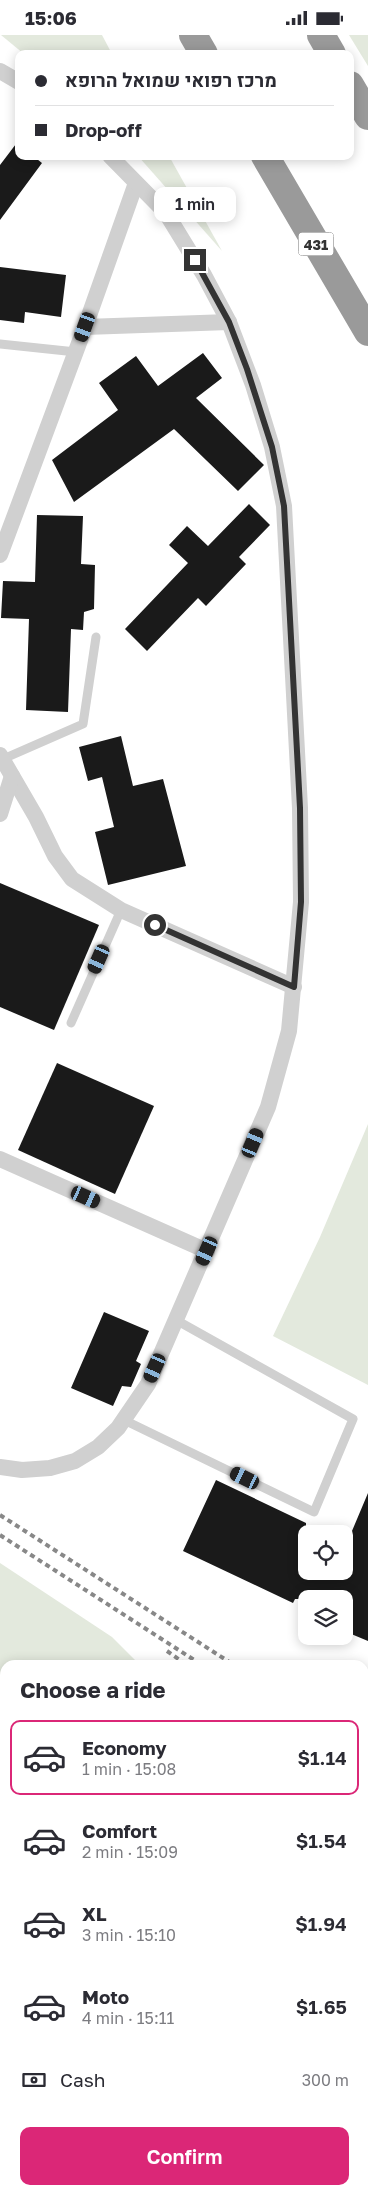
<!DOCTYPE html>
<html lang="en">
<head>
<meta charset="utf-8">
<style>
	:root { --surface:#fff; --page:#f7f7f7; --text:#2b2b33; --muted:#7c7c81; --line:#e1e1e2; --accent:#db2777 }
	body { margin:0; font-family:"Golos Text",Heebo,sans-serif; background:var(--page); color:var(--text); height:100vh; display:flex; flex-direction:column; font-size:19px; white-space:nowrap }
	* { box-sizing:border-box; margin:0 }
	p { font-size:16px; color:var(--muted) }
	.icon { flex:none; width:28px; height:28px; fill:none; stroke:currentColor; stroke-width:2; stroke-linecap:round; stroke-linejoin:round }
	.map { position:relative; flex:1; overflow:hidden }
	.side { position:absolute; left:0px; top:1625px; width:369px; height:535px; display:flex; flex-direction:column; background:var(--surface); border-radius:15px 15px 0 0; box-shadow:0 2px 12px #0003 }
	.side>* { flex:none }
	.guide { position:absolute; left:15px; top:15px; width:339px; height:110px; border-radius:10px; box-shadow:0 2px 12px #0003; display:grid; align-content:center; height:110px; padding:0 20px; background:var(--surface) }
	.tools { position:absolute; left:298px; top:1490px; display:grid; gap:10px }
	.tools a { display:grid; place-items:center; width:55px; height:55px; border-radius:10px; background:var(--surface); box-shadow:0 2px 12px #0003; font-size:25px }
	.end { position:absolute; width:22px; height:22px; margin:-11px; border:6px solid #333; background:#fff; box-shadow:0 0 0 2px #fff }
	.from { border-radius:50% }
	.bubble { position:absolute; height:35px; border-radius:10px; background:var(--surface); box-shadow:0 2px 12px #0003; font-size:16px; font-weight:600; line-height:35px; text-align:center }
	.car { position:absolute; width:15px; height:30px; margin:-15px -8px; border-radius:6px; box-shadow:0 0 4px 1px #0007; background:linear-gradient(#222 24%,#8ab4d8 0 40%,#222 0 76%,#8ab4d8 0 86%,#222 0) }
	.guide b { display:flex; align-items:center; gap:18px; height:48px; font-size:19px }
	.guide b+b { border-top:1px solid var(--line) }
	.guide i { width:12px; height:12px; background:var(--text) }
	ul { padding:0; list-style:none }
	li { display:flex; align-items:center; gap:15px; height:75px; margin:0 10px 8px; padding:0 10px; border:2px solid transparent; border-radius:10px }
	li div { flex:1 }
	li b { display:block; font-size:19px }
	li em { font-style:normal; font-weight:600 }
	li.on { border-color:var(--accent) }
	li>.icon { width:45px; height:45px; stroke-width:1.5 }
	h2 { padding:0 20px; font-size:22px; line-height:60px }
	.pay { display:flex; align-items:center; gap:12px; height:55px; padding:0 20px; font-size:19px }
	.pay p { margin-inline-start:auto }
	.cta { display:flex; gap:10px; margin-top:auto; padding:10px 20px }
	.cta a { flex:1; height:58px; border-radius:10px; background:var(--accent); color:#fff; font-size:20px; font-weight:600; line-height:58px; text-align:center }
	.status { display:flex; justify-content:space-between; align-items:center; height:35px; padding:0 25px; background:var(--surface); direction:ltr }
	.status svg { height:14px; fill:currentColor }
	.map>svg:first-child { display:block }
	.green { fill:#e3e9dd }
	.building { fill:#1a1a1a }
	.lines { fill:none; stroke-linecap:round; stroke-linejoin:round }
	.lane { stroke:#d0d0d0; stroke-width:9 }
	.street { stroke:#d0d0d0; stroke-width:16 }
	.secondary { stroke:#bdbdbd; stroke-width:24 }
	.highway { stroke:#9a9a9a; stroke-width:28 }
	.rail { stroke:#888; stroke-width:4; stroke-dasharray:5 4; stroke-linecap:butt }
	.route { stroke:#333; stroke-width:6 }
	.labels { text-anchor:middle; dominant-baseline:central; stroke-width:5; stroke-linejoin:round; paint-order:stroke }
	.shield { fill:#fff; stroke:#707070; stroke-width:1 }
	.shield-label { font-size:14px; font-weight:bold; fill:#333 }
</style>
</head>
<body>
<div class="status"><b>15:06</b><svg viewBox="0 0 49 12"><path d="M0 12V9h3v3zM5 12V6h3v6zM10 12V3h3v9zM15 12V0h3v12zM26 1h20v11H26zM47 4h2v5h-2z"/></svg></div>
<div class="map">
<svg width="368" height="2160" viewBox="0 0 368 2160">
	<rect width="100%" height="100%" fill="#fff"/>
	<!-- green -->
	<g class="green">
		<polygon points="1,0 102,0 112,19 24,19"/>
		<polygon points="349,0 368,0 368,31"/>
		<polygon points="138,121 169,121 222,216"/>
		<polygon points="368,1089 368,1350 273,1301 320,1202"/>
		<polygon points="0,1528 112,1602 140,1630 5,1630 5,1659 0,1655"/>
		<polygon points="0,1709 5,1712 5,1769 0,1766"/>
		<polygon points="5,1893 5,2155 70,2155 66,2160 0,2160 0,1900"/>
	</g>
	<!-- building -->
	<g class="building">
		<polygon points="19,105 19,121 33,121 42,128 0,185 0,130"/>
		<polygon points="0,232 66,240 61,282 25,277 24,288 0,285"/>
		<polygon points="203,318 222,343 196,363 264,430 238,456 174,394 74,467 52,425 118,375 99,348 136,321 158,351"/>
		<polygon points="249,469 270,490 239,522 246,529 206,571 198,563 147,616 125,594 188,528 169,510 187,491 208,511"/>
		<polygon points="37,480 83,481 81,529 95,530 94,574 84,577 83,595 71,594 68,677 26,675 29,584 1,583 3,546 35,547"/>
		<polygon points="121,701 133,751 163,744 186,831 108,850 95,797 114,792 102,742 88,746 79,712"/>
		<polygon points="0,848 99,890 54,995 0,972"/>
		<polygon points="57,1028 154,1071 115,1159 18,1115"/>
		<polygon points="104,1277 149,1296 136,1326 141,1329 131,1352 122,1351 113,1371 71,1353"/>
		<polygon points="216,1445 306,1488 306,1536 344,1536 344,1515 368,1458 368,1606 344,1596 344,1564 295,1564 293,1568 183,1516"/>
	</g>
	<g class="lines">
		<!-- lane -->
		<g class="lane">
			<polyline points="0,309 76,317"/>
			<polyline points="3,724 83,689 96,602"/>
			<polyline points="71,988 121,875"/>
			<polyline points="124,1385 314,1477 353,1384 176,1285"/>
		</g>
		<!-- street -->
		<g class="street">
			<polyline points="0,36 19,47"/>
			<polyline points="85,292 229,287"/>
			<polyline points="0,520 85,292 136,148"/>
			<polyline points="0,720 36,782 55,821 72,844 121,875 294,952"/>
			<polyline points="0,779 12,741"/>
			<polyline points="0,1124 207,1216"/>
			<polyline points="0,1432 22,1435 50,1433 75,1426 98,1412 118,1393 148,1349 268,1072 289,996 301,867 300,773 284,471 272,412 253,350 229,287 204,240 166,178 110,121"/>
			<polyline points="129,2160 136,2155"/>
		</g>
		<!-- secondary -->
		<g class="secondary">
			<polyline points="0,1681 5,1684"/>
			<polyline points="364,1908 368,1912"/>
			<polyline points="364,1962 368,1958"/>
		</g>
		<!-- highway -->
		<g class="highway">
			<polyline points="193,0 204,19"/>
			<polyline points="321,0 332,19"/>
			<polyline points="350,50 368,81"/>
			<polyline points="265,121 368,297"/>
		</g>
		<!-- rail -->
		<g class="rail">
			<polyline points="0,1480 234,1630"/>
			<polyline points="0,1500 202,1630"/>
			<polyline points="167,1616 187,1630"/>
			<polyline points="364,1716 368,1719"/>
			<polyline points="364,1737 368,1739"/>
			<polyline points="364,1765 368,1769"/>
		</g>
	</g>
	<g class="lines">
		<!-- route -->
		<polyline class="route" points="155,890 294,952 301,867 300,773 284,471 272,412 247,334 229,287 195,225"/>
	</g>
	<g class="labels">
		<!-- shield labels -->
		<rect class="shield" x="298.5" y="197.5" width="35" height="23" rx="4"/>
		<g class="shield-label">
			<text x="316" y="209">431</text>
		</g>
	</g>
</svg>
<div class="tools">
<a><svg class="icon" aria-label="locate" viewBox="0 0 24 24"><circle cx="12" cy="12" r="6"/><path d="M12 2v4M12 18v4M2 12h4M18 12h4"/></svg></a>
<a><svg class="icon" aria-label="layers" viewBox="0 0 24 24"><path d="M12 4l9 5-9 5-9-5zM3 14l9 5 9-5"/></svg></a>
</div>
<i class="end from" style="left:155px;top:890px"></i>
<i class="end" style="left:195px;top:225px"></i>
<div class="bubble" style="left:154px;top:152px;width:82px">1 min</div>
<i class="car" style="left:85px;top:292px;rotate:200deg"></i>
<i class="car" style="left:99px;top:924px;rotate:204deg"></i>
<i class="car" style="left:253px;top:1108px;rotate:23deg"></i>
<i class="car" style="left:86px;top:1162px;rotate:114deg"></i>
<i class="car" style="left:207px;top:1216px;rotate:204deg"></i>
<i class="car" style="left:155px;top:1333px;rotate:204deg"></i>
<i class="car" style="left:245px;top:1443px;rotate:296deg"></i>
<div class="guide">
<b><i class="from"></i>מרכז רפואי שמואל הרופא</b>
<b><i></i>Drop-off</b>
</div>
<section class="side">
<h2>Choose a ride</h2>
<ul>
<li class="on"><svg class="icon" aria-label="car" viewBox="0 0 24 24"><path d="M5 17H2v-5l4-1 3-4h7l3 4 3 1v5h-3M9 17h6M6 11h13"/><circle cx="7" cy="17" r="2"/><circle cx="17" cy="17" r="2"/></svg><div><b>Economy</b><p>1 min · 15:08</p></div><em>$1.14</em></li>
<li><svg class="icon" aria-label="car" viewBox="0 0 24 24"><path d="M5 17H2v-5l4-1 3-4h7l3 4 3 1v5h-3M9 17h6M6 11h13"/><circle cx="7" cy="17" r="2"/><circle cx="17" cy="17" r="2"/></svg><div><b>Comfort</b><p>2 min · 15:09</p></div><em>$1.54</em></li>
<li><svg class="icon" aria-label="car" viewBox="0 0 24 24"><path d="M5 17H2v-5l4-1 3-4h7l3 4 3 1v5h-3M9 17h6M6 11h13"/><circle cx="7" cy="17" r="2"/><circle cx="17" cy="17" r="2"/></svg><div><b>XL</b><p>3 min · 15:10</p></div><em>$1.94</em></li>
<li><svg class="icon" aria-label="car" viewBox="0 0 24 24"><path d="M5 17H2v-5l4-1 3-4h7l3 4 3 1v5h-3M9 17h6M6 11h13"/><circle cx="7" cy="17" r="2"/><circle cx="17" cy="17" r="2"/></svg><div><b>Moto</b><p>4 min · 15:11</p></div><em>$1.65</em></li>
</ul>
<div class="pay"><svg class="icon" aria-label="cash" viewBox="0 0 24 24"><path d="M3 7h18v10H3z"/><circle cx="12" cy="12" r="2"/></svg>Cash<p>300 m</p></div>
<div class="cta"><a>Confirm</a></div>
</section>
</div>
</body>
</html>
